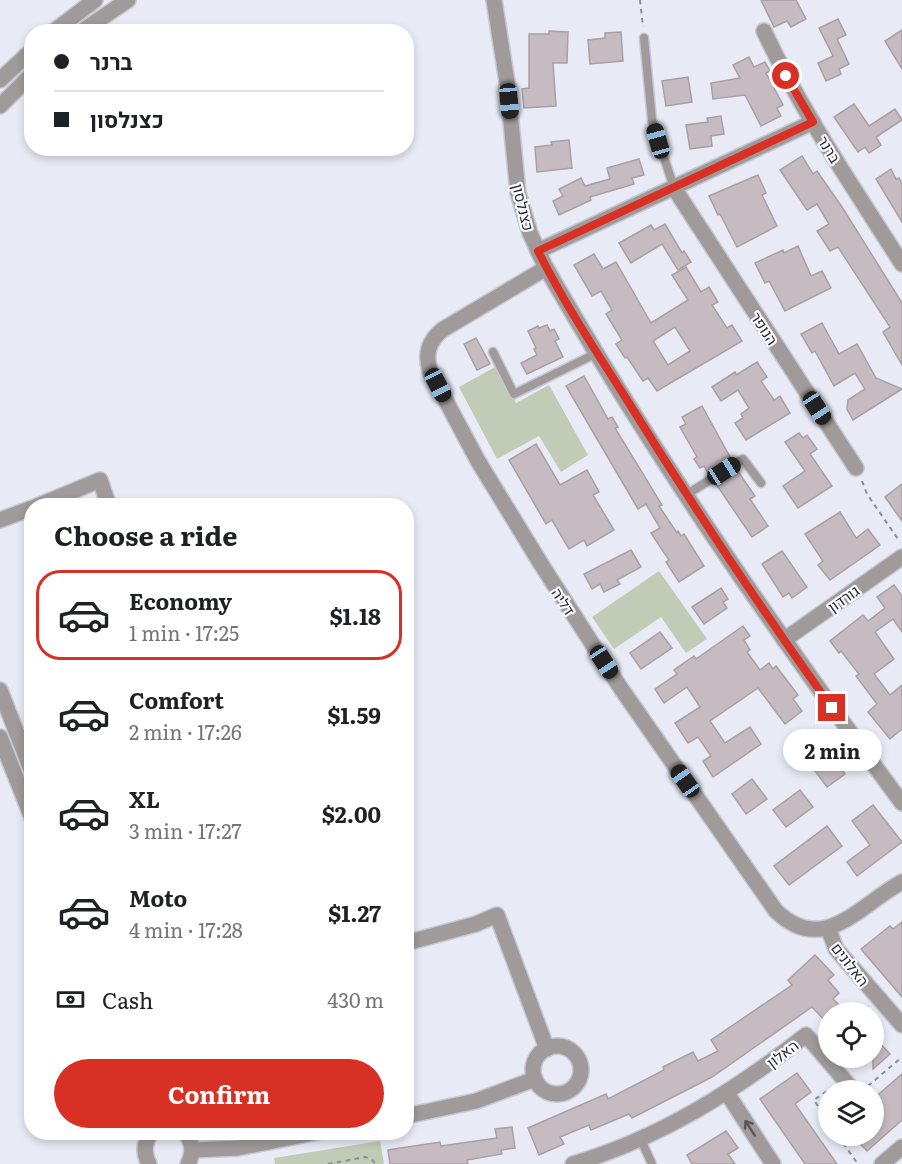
<!DOCTYPE html>
<html lang="en">
<head>
<meta charset="utf-8">
<style>
	:root { --surface:#fff; --page:#f6f6f6; --text:#202124; --muted:#757577; --line:#e0e0e0; --accent:#d93025 }
	body { margin:0; font-family:Literata,Heebo,serif; background:var(--page); color:var(--text); height:100vh; display:flex; flex-direction:column; font-size:22px; white-space:nowrap }
	* { box-sizing:border-box; margin:0 }
	p { font-size:20px; color:var(--muted) }
	.icon { flex:none; width:33px; height:33px; fill:none; stroke:currentColor; stroke-width:2; stroke-linecap:round; stroke-linejoin:round }
	.map { position:relative; flex:1; overflow:hidden }
	.details { position:absolute; left:24px; top:498px; width:390px; height:642px; display:flex; flex-direction:column; background:var(--surface); border-radius:24px; box-shadow:0 3px 9px #0003 }
	.details>* { flex:none }
	.guide { position:absolute; left:24px; top:24px; width:390px; height:132px; border-radius:24px; box-shadow:0 3px 9px #0003; display:grid; align-content:center; height:132px; padding:0 30px; background:var(--surface) }
	.buttons { position:absolute; left:818px; top:1002px; display:grid; gap:12px }
	.buttons a { display:grid; place-items:center; width:66px; height:66px; border-radius:50%; background:var(--surface); box-shadow:0 3px 9px #0003; font-size:30px }
	.end { position:absolute; width:27px; height:27px; margin:-14px; border:8px solid #d93025; background:#fff; box-shadow:0 0 0 3px #fff }
	.from { border-radius:50% }
	.bubble { position:absolute; height:42px; border-radius:21px; background:var(--surface); box-shadow:0 3px 9px #0003; font-size:20px; font-weight:700; line-height:42px; text-align:center }
	.car { position:absolute; width:18px; height:36px; margin:-18px -9px; border-radius:8px; box-shadow:0 0 4px 2px #0007; background:linear-gradient(#222 24%,#8ab4d8 0 40%,#222 0 76%,#8ab4d8 0 86%,#222 0) }
	.guide b { display:flex; align-items:center; gap:21px; height:57px; font-size:22px }
	.guide b+b { border-top:2px solid var(--line) }
	.guide i { width:15px; height:15px; background:var(--text) }
	ul { padding:0; list-style:none }
	li { display:flex; align-items:center; gap:18px; height:90px; margin:0 12px 9px; padding:0 18px; border:3px solid transparent; border-radius:24px }
	li div { flex:1 }
	li b { display:block; font-size:22px }
	li em { font-style:normal; font-weight:700 }
	li.active { border-color:var(--accent) }
	li>.icon { width:54px; height:54px; stroke-width:1.5 }
	h2 { padding:0 30px; font-size:27px; line-height:72px }
	.pay { display:flex; align-items:center; gap:15px; height:66px; padding:0 30px; font-size:22px }
	.pay p { margin-inline-start:auto }
	.button { display:flex; gap:12px; margin-top:auto; padding:12px 30px }
	.button a { flex:1; height:69px; border-radius:36px; background:var(--accent); color:#fff; font-size:24px; font-weight:700; line-height:69px; text-align:center }
	.map>svg:first-child { display:block }
	.green { fill:#c1cbb5 }
	.building { fill:#c6bbc1; stroke:#aa9fa5; stroke-width:1.5; fill-rule:evenodd }
	.lines { fill:none; stroke-linecap:round; stroke-linejoin:round }
	.lane-casing { stroke:#c6c8d2; stroke-width:11 }
	.street-casing { stroke:#c6c8d2; stroke-width:18 }
	.path { stroke:#8c8d96; stroke-width:2; stroke-dasharray:4.5 4.5; stroke-linecap:butt }
	.lane { stroke:#a09a9a; stroke-width:8 }
	.street { stroke:#a09a9a; stroke-width:15 }
	.oneway { stroke:#595659 }
	.route { stroke:#d93025; stroke-width:8 }
	.labels { text-anchor:middle; dominant-baseline:central; stroke-width:4.5; stroke-linejoin:round; paint-order:stroke }
	.street-label { font-size:15px; fill:#29292e; stroke:#f7f9ff }
</style>
</head>
<body>
<div class="map">
<svg width="902" height="1164" viewBox="0 0 902 1164">
	<rect width="100%" height="100%" fill="#e8ebf6"/>
	<!-- green -->
	<g class="green">
		<polygon points="497,366 516,403 549,385 588,455 561,472 539,436 497,459 459,387"/>
		<polygon points="659,571 707,639 686,653 661,617 614,649 592,617"/>
		<polygon points="380,1141 384,1164 275,1164 274,1158"/>
	</g>
	<!-- building -->
	<g class="building">
		<polygon points="761,0 796,0 806,19 791,27 787,21 774,27"/>
		<polygon points="838,19 846,35 837,39 849,64 839,69 841,74 826,81 818,63 833,56 819,28"/>
		<polygon points="902,30 902,69 885,41"/>
		<polygon points="549,31 568,32 567,63 553,63 556,106 524,108 522,89 529,88 529,34 549,34"/>
		<polygon points="621,32 623,61 590,64 588,40 605,38 605,33"/>
		<polygon points="749,57 754,67 765,62 770,71 766,73 783,105 777,108 781,116 761,126 745,95 713,99 711,83 740,78 733,65"/>
		<polygon points="688,77 692,102 666,106 662,81"/>
		<polygon points="854,104 869,126 895,109 902,120 876,137 881,145 869,153 865,147 858,152 834,117"/>
		<polygon points="721,116 724,134 711,136 712,146 690,149 686,125 708,122 707,118"/>
		<polygon points="569,140 572,168 537,172 535,147 552,145 551,142"/>
		<polygon points="802,156 813,174 817,171 842,207 902,303 902,365 883,332 890,327 838,247 830,251 817,231 829,224 817,204 807,210 780,170"/>
		<polygon points="639,159 644,175 632,178 634,184 590,197 591,200 559,215 553,201 563,196 559,189 581,178 585,186 610,179 607,168"/>
		<polygon points="891,169 896,179 899,178 902,184 902,222 876,179"/>
		<polygon points="758,175 766,193 762,195 777,226 737,247 720,214 718,215 709,196"/>
		<polygon points="665,224 682,253 684,251 691,262 678,270 662,244 631,263 619,243 651,225 654,230"/>
		<polygon points="798,246 811,276 822,271 831,288 785,311 769,281 765,283 755,263 783,250 784,253"/>
		<path d="M 594,254 L 603,269 L 616,262 L 651,323 L 688,300 L 672,275 L 686,267 L 701,292 L 709,287 L 718,302 L 712,305 L 727,328 L 732,325 L 742,341 L 657,391 L 648,378 L 643,381 L 627,357 L 625,358 L 616,344 L 622,340 L 606,314 L 612,310 L 601,291 L 592,296 L 574,265 ZM 675,327 L 690,351 L 668,365 L 653,341 Z"/>
		<polygon points="822,323 839,354 857,344 876,378 902,389 853,420 847,409 848,400 865,389 855,373 834,386 815,351 812,353 801,334"/>
		<polygon points="547,325 550,331 554,329 559,339 555,341 563,357 527,374 521,363 537,355 534,349 536,348 528,331 538,326 539,328"/>
		<polygon points="476,338 490,364 477,370 464,344"/>
		<polygon points="757,362 767,377 761,381 774,400 780,396 790,413 746,440 735,423 743,418 741,414 749,408 738,390 721,401 712,387 735,372 736,375"/>
		<polygon points="584,376 608,419 612,417 618,427 615,428 662,505 659,506 677,533 678,531 681,536 684,534 704,566 679,582 666,562 669,560 651,533 660,528 646,504 638,509 566,386"/>
		<polygon points="702,406 730,457 730,460 708,473 704,466 700,468 694,459 697,457 680,427 686,424 682,417"/>
		<polygon points="799,433 803,438 807,435 817,449 810,454 832,486 798,508 783,486 805,471 785,442"/>
		<polygon points="536,444 560,485 587,470 599,492 593,495 614,530 587,546 584,540 569,549 552,520 546,524 509,460"/>
		<polygon points="737,470 755,496 750,499 768,526 752,537 716,484"/>
		<polygon points="902,484 902,521 885,497"/>
		<polygon points="840,512 856,538 868,529 880,545 830,580 818,565 823,561 805,534"/>
		<polygon points="631,550 641,567 617,580 620,584 604,592 600,584 592,589 584,574"/>
		<polygon points="782,551 807,587 792,598 789,593 783,597 762,564"/>
		<polygon points="894,585 902,596 902,632 893,619 875,632 894,659 874,674 890,695 902,685 902,729 890,739 868,712 877,704 856,676 859,674 841,651 839,653 830,641 863,615 868,621 885,608 877,597"/>
		<polygon points="721,588 728,599 723,602 727,608 704,624 692,607"/>
		<polygon points="743,626 750,636 744,640 750,650 747,652 760,670 769,663 773,669 776,666 798,695 793,699 802,711 785,724 758,688 710,721 725,743 750,727 761,744 713,777 703,761 711,756 698,737 688,743 675,723 700,707 687,687 664,703 655,689 677,674 674,670 694,656 696,659"/>
		<polygon points="660,632 672,648 641,669 630,653"/>
		<polygon points="823,735 829,744 826,746 845,774 827,787 800,751"/>
		<polygon points="752,779 767,799 746,814 732,794"/>
		<polygon points="800,790 813,807 786,827 773,810"/>
		<polygon points="873,805 902,842 857,876 847,862 870,845 852,821"/>
		<polygon points="827,826 842,846 789,885 774,866"/>
		<polygon points="902,922 902,997 861,949 890,926 893,929"/>
		<polygon points="815,955 834,975 828,980 839,993 833,999 839,1005 831,1012 828,1012 828,1024 812,1007 712,1077 632,1118 629,1114 591,1130 589,1125 560,1137 564,1144 539,1155 528,1128 606,1094 608,1099 664,1070 663,1067 693,1052 698,1061 718,1051 711,1040 792,985 788,980"/>
		<polygon points="873,1036 890,1054 873,1069"/>
		<polygon points="797,1073 811,1092 795,1104 837,1164 805,1164 760,1099"/>
		<polygon points="902,1074 902,1120 867,1151 853,1136 873,1136 873,1099"/>
		<polygon points="512,1127 515,1148 501,1150 502,1154 467,1160 468,1164 390,1164 388,1150 440,1142 441,1146 497,1138 495,1129"/>
		<polygon points="726,1131 738,1148 728,1154 735,1164 692,1164 687,1155"/>
	</g>
	<g class="lines">
		<defs>
			<g id="lane">
				<polyline points="644,38 652,120 674,188"/>
				<polyline points="493,352 514,394 597,353"/>
				<polyline points="686,495 743,459 761,483"/>
				<polyline points="641,1140 652,1164"/>
			</g>
			<g id="street">
				<path d="M 494,0 L 507,82 L 518,193 L 530,233 L 545,266 C 652,453 774,630 902,803"/>
				<path d="M 764,31 C 802,113 854,188 902,264"/>
				<polyline points="53,32 95,0"/>
				<polyline points="81,32 128,0"/>
				<polyline points="0,80 32,50"/>
				<polyline points="0,106 32,74"/>
				<polyline points="674,188 856,468"/>
				<polyline points="538,251 813,122"/>
				<path d="M 546,268 L 442,330 C 428,342 425,354 430,371 L 478,461 L 541,564 L 620,687 L 776,911 C 824,957 859,905 902,882"/>
				<polyline points="37,506 100,480 109,506"/>
				<polyline points="0,520 32,508"/>
				<polyline points="784,640 902,557"/>
				<polyline points="0,690 32,772"/>
				<polyline points="0,737 32,818"/>
				<polyline points="828,928 836,949 902,1025"/>
				<polyline points="406,943 476,924 497,915 547,1049"/>
				<circle cx="557" cy="1070" r="24"/>
				<polyline points="727,1093 773,1164"/>
				<polyline points="406,1116 476,1101 535,1079"/>
				<path d="M 185,1132 C 193,1143 194,1153 188,1164"/>
				<polyline points="192,1150 238,1148 318,1132"/>
				<path d="M 149,1164 C 143,1153 144,1142 152,1132"/>
				<path d="M 573,1164 C 660,1138 735,1091 806,1035 L 853,1090"/>
				<polyline points="882,1164 902,1147"/>
			</g>
		</defs>
		<!-- lane casing -->
		<use href="#lane" class="lane-casing"/>
		<!-- street casing -->
		<use href="#street" class="street-casing"/>
		<!-- path -->
		<g class="path">
			<polyline points="640,0 643,27"/>
			<polyline points="862,481 867,494 900,542"/>
			<polyline points="862,1012 869,1006"/>
			<polyline points="868,1086 902,1057"/>
			<polyline points="828,1121 814,1100 831,1088"/>
			<polyline points="838,1136 858,1164"/>
			<polyline points="328,1164 365,1157 371,1159 376,1164"/>
		</g>
		<!-- lane -->
		<use href="#lane" class="lane"/>
		<!-- street -->
		<use href="#street" class="street"/>
	</g>
	<!-- one-way arrows -->
	<defs><path id="oneway-shaft" d="M-6 0H5M1.5-3L5.5 0L1.5 3" fill="none" stroke-width="1.6" stroke-linecap="round" stroke-linejoin="round" transform="scale(1.5)"/></defs>
	<use class="oneway" href="#oneway-shaft" transform="translate(750 1128) rotate(-123)"/>
	<g class="lines">
		<!-- route -->
		<path class="route" d="M 786,76 L 813,122 L 538,251 C 564,303 596,351 627,400 C 692,505 760,607 832,708"/>
	</g>
	<g class="labels">
		<!-- street labels -->
		<g class="street-label">
			<text transform="translate(830 149) rotate(58)">ברנר</text>
			<text transform="translate(524 207) rotate(76)">כצנלסון</text>
			<text transform="translate(765 328) rotate(57)">הנופר</text>
			<text transform="translate(843 598) rotate(-35)">גורדון</text>
			<text transform="translate(564 601) rotate(57)">דליה</text>
			<text transform="translate(851 964) rotate(52)">האלונים</text>
			<text transform="translate(782 1053) rotate(-37)">האלון</text>
		</g>
	</g>
</svg>
<div class="buttons">
<a><svg class="icon" aria-label="locate" viewBox="0 0 24 24"><circle cx="12" cy="12" r="6"/><path d="M12 2v4M12 18v4M2 12h4M18 12h4"/></svg></a>
<a><svg class="icon" aria-label="layers" viewBox="0 0 24 24"><path d="M12 4l9 5-9 5-9-5zM3 14l9 5 9-5"/></svg></a>
</div>
<i class="end from" style="left:786px;top:76px"></i>
<i class="end" style="left:832px;top:708px"></i>
<div class="bubble" style="left:783px;top:729px;width:99px">2 min</div>
<i class="car" style="left:509px;top:101px;rotate:175deg"></i>
<i class="car" style="left:658px;top:141px;rotate:344deg"></i>
<i class="car" style="left:438px;top:385px;rotate:153deg"></i>
<i class="car" style="left:817px;top:408px;rotate:147deg"></i>
<i class="car" style="left:724px;top:471px;rotate:58deg"></i>
<i class="car" style="left:604px;top:662px;rotate:147deg"></i>
<i class="car" style="left:685px;top:781px;rotate:325deg"></i>
<div class="guide">
<b><i class="from"></i>ברנר</b>
<b><i></i>כצנלסון</b>
</div>
<section class="details">
<h2>Choose a ride</h2>
<ul>
<li class="active"><svg class="icon" aria-label="car" viewBox="0 0 24 24"><path d="M5 17H2v-5l4-1 3-4h7l3 4 3 1v5h-3M9 17h6M6 11h13"/><circle cx="7" cy="17" r="2"/><circle cx="17" cy="17" r="2"/></svg><div><b>Economy</b><p>1 min · 17:25</p></div><em>$1.18</em></li>
<li><svg class="icon" aria-label="car" viewBox="0 0 24 24"><path d="M5 17H2v-5l4-1 3-4h7l3 4 3 1v5h-3M9 17h6M6 11h13"/><circle cx="7" cy="17" r="2"/><circle cx="17" cy="17" r="2"/></svg><div><b>Comfort</b><p>2 min · 17:26</p></div><em>$1.59</em></li>
<li><svg class="icon" aria-label="car" viewBox="0 0 24 24"><path d="M5 17H2v-5l4-1 3-4h7l3 4 3 1v5h-3M9 17h6M6 11h13"/><circle cx="7" cy="17" r="2"/><circle cx="17" cy="17" r="2"/></svg><div><b>XL</b><p>3 min · 17:27</p></div><em>$2.00</em></li>
<li><svg class="icon" aria-label="car" viewBox="0 0 24 24"><path d="M5 17H2v-5l4-1 3-4h7l3 4 3 1v5h-3M9 17h6M6 11h13"/><circle cx="7" cy="17" r="2"/><circle cx="17" cy="17" r="2"/></svg><div><b>Moto</b><p>4 min · 17:28</p></div><em>$1.27</em></li>
</ul>
<div class="pay"><svg class="icon" aria-label="cash" viewBox="0 0 24 24"><path d="M3 7h18v10H3z"/><circle cx="12" cy="12" r="2"/></svg>Cash<p>430 m</p></div>
<div class="button"><a>Confirm</a></div>
</section>
</div>
</body>
</html>
